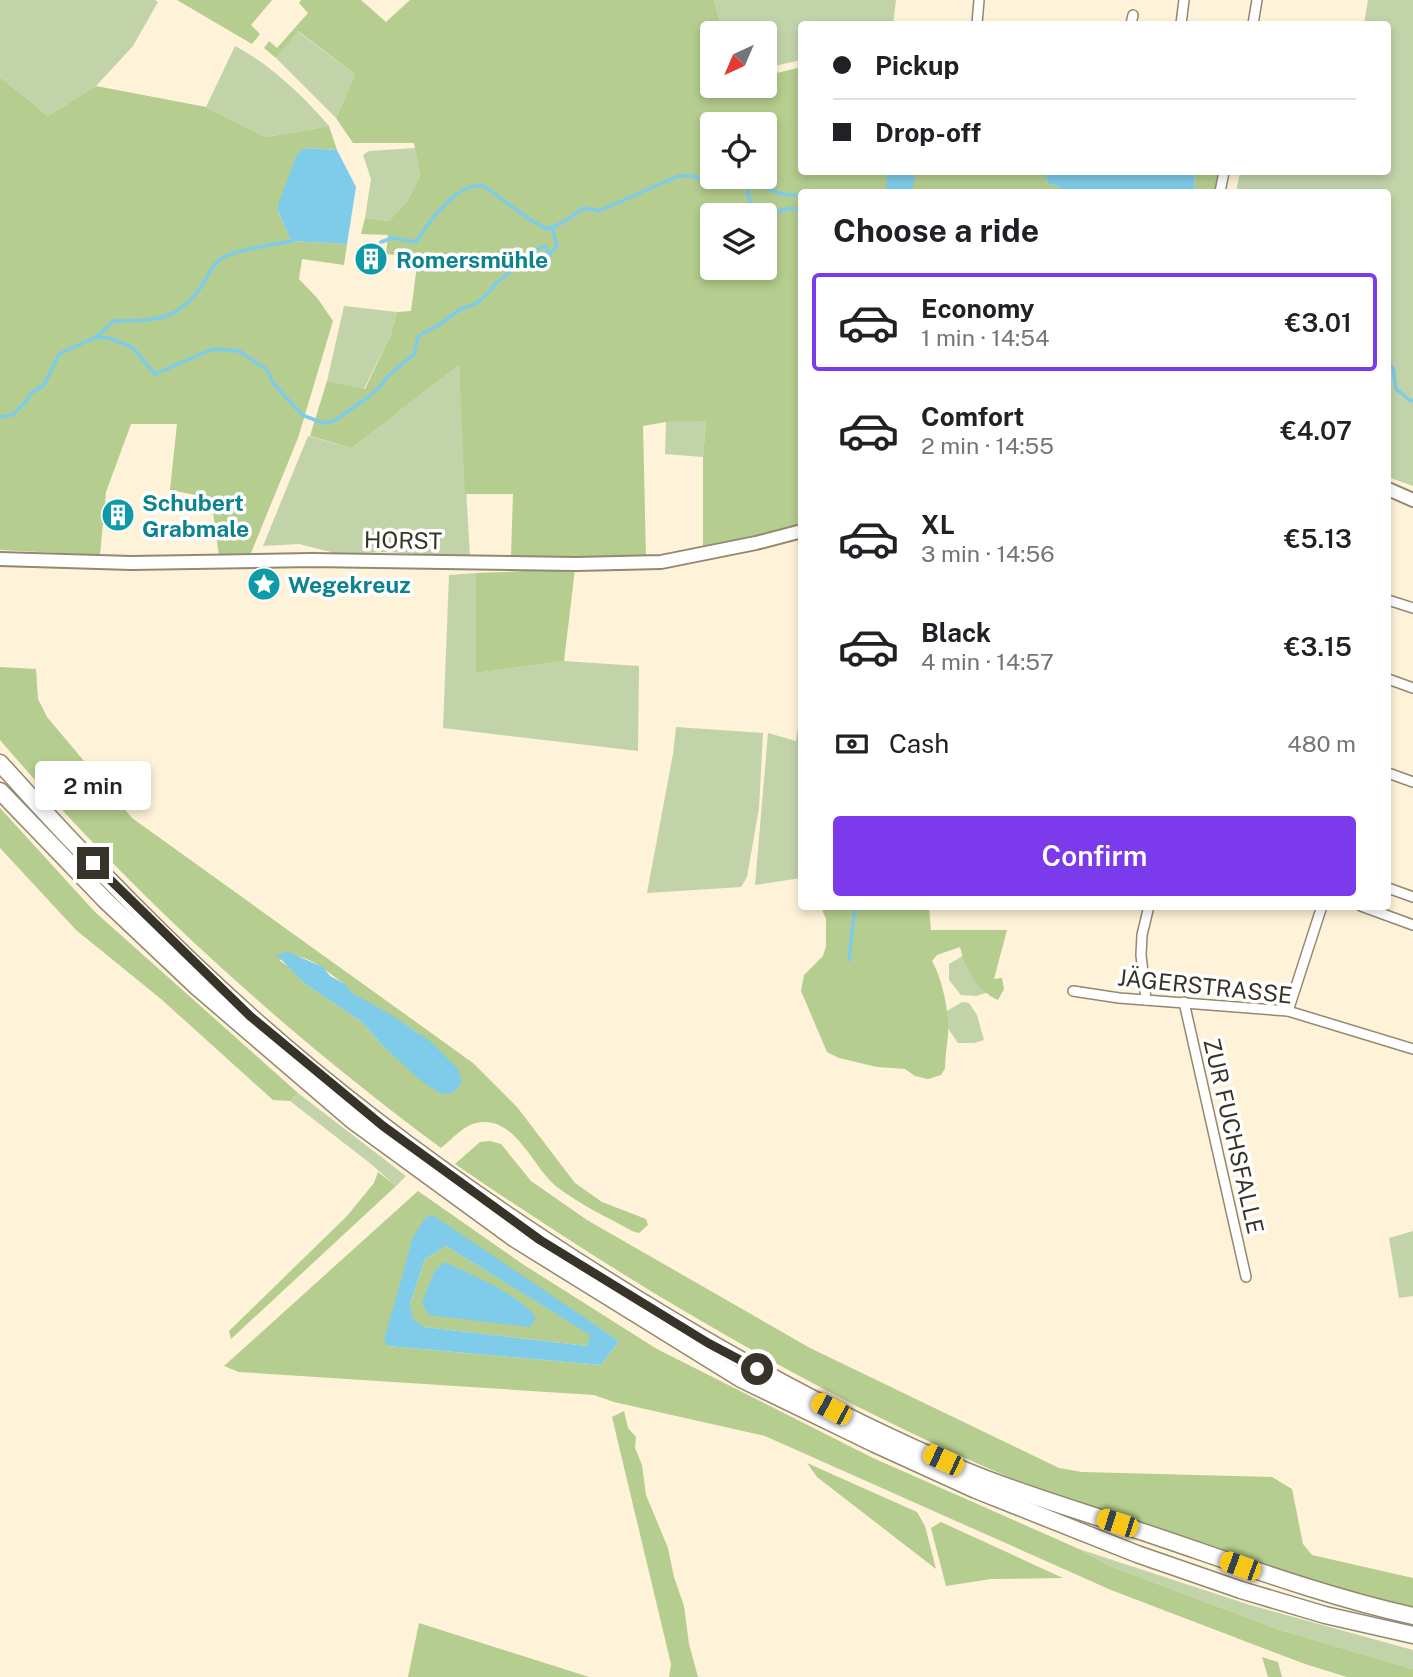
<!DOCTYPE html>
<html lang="en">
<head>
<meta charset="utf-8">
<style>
	:root { --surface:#fff; --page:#f6f6f6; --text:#202124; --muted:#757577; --line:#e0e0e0; --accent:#7c3aed }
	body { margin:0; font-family:"Public Sans",sans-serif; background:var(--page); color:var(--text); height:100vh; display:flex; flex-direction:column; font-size:26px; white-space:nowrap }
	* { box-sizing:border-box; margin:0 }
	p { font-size:23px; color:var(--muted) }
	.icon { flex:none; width:38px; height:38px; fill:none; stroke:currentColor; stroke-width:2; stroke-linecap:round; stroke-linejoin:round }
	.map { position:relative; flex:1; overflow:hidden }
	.details { position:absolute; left:798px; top:189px; width:593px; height:721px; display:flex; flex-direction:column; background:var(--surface); border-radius:7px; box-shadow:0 4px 10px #0003 }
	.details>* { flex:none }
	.hud { position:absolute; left:798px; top:21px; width:593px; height:154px; border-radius:7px; box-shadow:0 4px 10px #0003; display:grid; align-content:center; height:154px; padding:0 35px; background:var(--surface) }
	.needle { width:46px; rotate:224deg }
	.controls { position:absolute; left:700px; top:21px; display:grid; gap:14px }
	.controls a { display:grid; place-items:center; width:77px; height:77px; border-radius:7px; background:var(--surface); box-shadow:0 4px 10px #0003; font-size:35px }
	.end { position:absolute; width:32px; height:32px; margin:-16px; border:9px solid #373329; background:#fff; box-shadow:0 0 0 4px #fff }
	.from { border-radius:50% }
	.bubble { position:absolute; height:49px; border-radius:7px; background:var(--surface); box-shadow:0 4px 10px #0003; font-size:23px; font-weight:600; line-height:49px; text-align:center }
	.car { position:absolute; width:21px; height:42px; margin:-21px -10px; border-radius:9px; box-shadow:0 0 5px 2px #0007; background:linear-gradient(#f5c518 24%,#345 0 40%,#f5c518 0 76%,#345 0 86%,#f5c518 0) }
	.hud b { display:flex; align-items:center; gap:24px; height:66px; font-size:26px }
	.hud b+b { border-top:2px solid var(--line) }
	.hud i { width:18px; height:18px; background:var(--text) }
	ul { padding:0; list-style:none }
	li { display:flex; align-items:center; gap:21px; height:98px; margin:0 14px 10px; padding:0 21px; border:4px solid transparent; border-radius:7px }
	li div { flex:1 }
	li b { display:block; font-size:26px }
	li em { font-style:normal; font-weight:600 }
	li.current { border-color:var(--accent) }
	li>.icon { width:63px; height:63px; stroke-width:1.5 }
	h2 { padding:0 35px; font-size:32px; line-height:84px }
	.pay { display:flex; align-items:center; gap:18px; height:77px; padding:0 35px; font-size:26px }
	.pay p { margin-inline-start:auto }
	.button { display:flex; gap:14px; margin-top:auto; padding:14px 35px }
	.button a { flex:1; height:80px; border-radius:7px; background:var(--accent); color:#fff; font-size:28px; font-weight:600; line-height:80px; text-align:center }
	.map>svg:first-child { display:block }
	.green { fill:#c2d3a9 }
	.forest { fill:#b5cd8e; fill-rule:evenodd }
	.water { fill:#7eccea; fill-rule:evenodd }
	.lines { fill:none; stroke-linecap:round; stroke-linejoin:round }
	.stream { stroke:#7eccea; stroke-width:3.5 }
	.street-casing { stroke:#938870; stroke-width:12 }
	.secondary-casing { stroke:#938870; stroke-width:16 }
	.highway-casing { stroke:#938870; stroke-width:19 }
	.street { stroke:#fff; stroke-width:9 }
	.secondary { stroke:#fff; stroke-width:12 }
	.highway { stroke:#fff; stroke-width:16 }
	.route { stroke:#373329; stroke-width:9 }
	.labels { text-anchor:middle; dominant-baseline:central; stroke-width:7; stroke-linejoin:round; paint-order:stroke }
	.culture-label { font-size:23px; font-weight:bold; fill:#0d838f; stroke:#fff; text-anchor:start }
	.street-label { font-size:23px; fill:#373329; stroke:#fff }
</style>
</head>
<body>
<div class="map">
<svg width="1413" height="1677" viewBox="0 0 1413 1677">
	<rect width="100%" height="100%" fill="#fef2d8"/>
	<!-- green -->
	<g class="green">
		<polygon points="0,0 155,0 158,2 133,46 96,86 48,116 0,77"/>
		<polygon points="714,0 896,0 893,24 802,24 801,60 765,68 765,33 723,33"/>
		<polygon points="1368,0 1413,0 1413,486 1388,477 1388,192 1236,192 1240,172 1388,172 1388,24 1364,24"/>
		<polygon points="297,31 355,74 336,118 276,58"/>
		<path d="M 235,46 C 271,65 303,96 329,126 L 266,137 L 206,107 Z"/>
		<polygon points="415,148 420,176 407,201 389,221 365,218 371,179 363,155 369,151"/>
		<polygon points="344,306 397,312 391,334 364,389 327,381"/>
		<polygon points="459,365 470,557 387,552 339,554 299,544 263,546 308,436 352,448"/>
		<polygon points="706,420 703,457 665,454 666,422"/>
		<polygon points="476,573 476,673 564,661 639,666 638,751 443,728 449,575"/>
		<polygon points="801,709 801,878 755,885 768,733 796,741"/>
		<polygon points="676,727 763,733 759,808 747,877 741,887 647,893 673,754"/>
		<polygon points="964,955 986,993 976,996 961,995 949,980 949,964"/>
		<polygon points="962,1002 969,1003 977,1015 984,1040 974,1043 958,1043 947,1027 947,1011"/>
		<polygon points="298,1093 406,1176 396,1186 371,1164 290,1101"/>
		<polygon points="1413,1231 1413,1296 1399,1298 1389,1238"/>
		<polygon points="1079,1549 1250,1605 1413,1650 1413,1669 1280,1630 1110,1566"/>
	</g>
	<!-- forest -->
	<g class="forest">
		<polygon points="177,0 272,0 251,25 260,34 252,44"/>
		<path d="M 301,0 L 361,0 L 386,22 L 410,0 L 714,0 L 723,33 L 712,33 L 712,86 L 765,86 L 765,76 L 801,67 L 802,172 L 1045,172 L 1048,184 L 1058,186 L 1061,192 L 802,192 L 801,526 L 703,550 L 703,457 L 706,421 L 666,422 L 643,426 L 646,558 L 511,557 L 513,494 L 465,494 L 459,365 L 352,448 L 310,436 L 327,381 L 365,389 L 391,334 L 397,312 L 411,311 L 418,258 L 386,254 L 388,235 L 361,234 L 365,218 L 389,221 L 407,201 L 420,176 L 414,143 L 353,143 L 336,118 L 355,74 L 298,31 L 276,58 L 264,48 L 269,41 L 277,48 L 308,13 L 299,3 ZM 712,124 L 765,124 L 765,177 L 712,177 ZM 712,215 L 765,215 L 765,268 L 712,268 Z"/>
		<polygon points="0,77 48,116 96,86 206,107 266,137 329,126 337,150 305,148 277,208 291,241 347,244 344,265 302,259 299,279 318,299 333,321 298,438 251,553 219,556 211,498 170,490 177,424 131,424 106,492 100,555 0,550"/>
		<polygon points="1194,172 1219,172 1216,192 1195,192"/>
		<polygon points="575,569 564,661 476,673 476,573"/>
		<path d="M 0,667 L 36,669 L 38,699 L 47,717 L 132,818 L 473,1063 L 517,1107 L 575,1183 L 602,1202 L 646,1219 L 648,1225 L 639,1233 L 632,1231 C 607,1217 579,1204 557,1187 C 532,1167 515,1114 476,1123 C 463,1126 451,1140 441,1148 C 280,1029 130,892 0,740 ZM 301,957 C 318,962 329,973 343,983 C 347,986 350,992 354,995 C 384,1014 417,1027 441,1053 L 385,1048 L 362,1022 L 304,983 L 292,969 L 279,960 Z"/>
		<polygon points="0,808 95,912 298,1093 290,1101 273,1100 161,999 76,930 0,848"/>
		<path d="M 821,907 L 929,907 L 931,930 L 1007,930 L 994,979 L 1002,978 L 1004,989 L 998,1000 C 977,991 965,968 960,947 L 937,955 L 932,961 C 943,981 949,1011 948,1035 C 947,1046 945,1057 945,1068 L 941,1075 L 928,1079 L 915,1076 L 905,1069 L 877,1067 L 839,1058 L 827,1052 L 801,991 L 804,975 L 823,956 L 826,946 L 826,919 Z"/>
		<path d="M 490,1141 L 501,1144 L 531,1181 L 587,1220 L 810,1348 L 1059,1468 L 1082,1472 L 1272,1477 L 1292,1489 L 1303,1544 L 1312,1555 L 1413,1578 L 1413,1611 L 1373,1602 C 1262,1566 1150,1534 1042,1491 C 834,1406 640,1291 455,1164 L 480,1142 Z"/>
		<polygon points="378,1172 396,1186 231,1339 229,1331 347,1216 374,1183"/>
		<path d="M 418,1191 L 524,1265 L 657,1349 L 873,1458 L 1079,1549 L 1110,1566 L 1280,1630 L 1413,1669 L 1413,1677 L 1347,1677 L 1305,1664 L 1111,1590 L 765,1436 L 614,1402 L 594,1395 L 239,1372 L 224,1366 ZM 426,1217 L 619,1341 L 617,1344 L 601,1365 L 388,1346 Z"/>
		<polygon points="446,1246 591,1335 587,1346 424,1327 412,1319 410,1304 425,1259"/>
		<polygon points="624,1411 628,1428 636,1437 635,1448 642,1465 646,1495 668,1548 674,1577 684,1606 689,1644 698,1677 669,1677 671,1664 612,1417"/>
		<polygon points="807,1463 917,1512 925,1526 936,1569 817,1477"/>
		<polygon points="941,1522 1063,1578 991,1579 946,1586 931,1528"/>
		<polygon points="419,1623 589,1677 408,1677"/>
		<polygon points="1262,1657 1278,1662 1282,1677 1268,1677"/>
	</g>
	<!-- water -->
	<g class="water">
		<polygon points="305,148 337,150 356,187 347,244 291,241 277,208 297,154"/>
		<polygon points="888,172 915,176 912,192 885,192"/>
		<polygon points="1045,172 1194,172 1195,192 1061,192 1058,186 1048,184"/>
		<polygon points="288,952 323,967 330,976 345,984 352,993 388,1013 430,1041 458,1069 462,1082 453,1093 441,1094 420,1080 385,1048 362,1022 304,983 276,954"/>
		<path d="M 434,1216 L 619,1341 L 601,1365 L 388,1346 L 384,1340 L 413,1237 L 426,1217 ZM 446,1246 L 590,1335 L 587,1346 L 424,1327 L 413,1319 L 410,1304 L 425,1259 Z"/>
		<path d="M 445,1262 C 474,1276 515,1292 536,1317 L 530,1327 L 428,1315 L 422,1302 L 435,1270 Z"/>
	</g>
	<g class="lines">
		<!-- stream -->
		<g class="stream">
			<polyline points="747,177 748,195 757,215"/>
			<polyline points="747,181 782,194 802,196"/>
			<polyline points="761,215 792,208 802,212"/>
			<path d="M 381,242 L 392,238 L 416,242 C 429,222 457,181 484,186 L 529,219 L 547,229 L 560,224 L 584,208 L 599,211 L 678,176 L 694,176 L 707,184 L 724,177"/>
			<polyline points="96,337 109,338 132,347 155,374 213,349 239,351 266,369 274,384 302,415 323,423 334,421 367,398 380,387 387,377 414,354 418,337 423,333 439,325 459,310 477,303 491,290 495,284 538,249 545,246 549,255 557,246 552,228"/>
			<polyline points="1388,365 1393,368 1396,389 1411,401 1413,400"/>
			<path d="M 0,417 L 12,415 L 25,403 L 31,393 L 44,385 L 59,354 L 96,337 L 114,321 C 154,320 175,323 201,287 C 206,279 212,266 219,260 C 229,251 279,243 293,241"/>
			<polyline points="849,960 855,906"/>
		</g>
		<defs>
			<g id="street">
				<polyline points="977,24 979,0"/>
				<polyline points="1131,24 1133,15"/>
				<polyline points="1181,24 1184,0"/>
				<polyline points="1253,24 1257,0"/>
				<polyline points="1220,192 1224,172"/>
				<polyline points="1388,600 1413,608"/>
				<polyline points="1388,679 1413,688"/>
				<polyline points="1388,773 1413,782"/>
				<polyline points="1388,888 1413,897"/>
				<polyline points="1361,906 1413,925"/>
				<polyline points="1073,991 1119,998 1288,1011 1413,1049"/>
				<polyline points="1146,1000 1141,955 1142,935 1149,906"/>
				<polyline points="1184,1002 1246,1277"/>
				<polyline points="1288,1011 1322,906"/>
			</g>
			<g id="secondary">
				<polyline points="1388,489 1413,500"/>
				<polyline points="0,559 131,563 311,560 576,564 661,562 756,543 802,531"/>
			</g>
			<g id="highway">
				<path d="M 0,763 C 79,851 161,936 249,1015 C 367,1121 501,1215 636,1298 C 741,1363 850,1422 964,1470 C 1021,1494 1081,1511 1140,1531 C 1230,1561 1320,1595 1413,1616"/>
				<polyline points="0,791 105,900 197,987 352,1120 515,1239 741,1379 875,1444 976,1490 1137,1554 1241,1590 1325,1615 1413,1635"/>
			</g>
		</defs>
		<!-- street casing -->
		<use href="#street" class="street-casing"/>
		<!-- secondary casing -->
		<use href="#secondary" class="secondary-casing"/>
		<!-- highway casing -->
		<use href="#highway" class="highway-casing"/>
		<!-- street -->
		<use href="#street" class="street"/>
		<!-- secondary -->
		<use href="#secondary" class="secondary"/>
		<!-- highway -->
		<use href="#highway" class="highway"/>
	</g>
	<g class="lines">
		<!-- route -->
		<polyline class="route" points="93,863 250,1016 383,1126 540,1240 708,1343 757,1369"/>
	</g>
	<!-- icons -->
	<defs>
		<symbol id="building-disc" viewBox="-11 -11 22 22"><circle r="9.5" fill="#0f9aa8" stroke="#fff"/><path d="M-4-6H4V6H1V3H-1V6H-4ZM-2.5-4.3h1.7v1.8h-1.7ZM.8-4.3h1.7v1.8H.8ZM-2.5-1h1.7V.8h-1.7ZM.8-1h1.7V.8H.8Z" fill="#fff"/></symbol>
		<symbol id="sight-disc" viewBox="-11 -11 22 22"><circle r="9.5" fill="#0f9aa8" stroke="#fff"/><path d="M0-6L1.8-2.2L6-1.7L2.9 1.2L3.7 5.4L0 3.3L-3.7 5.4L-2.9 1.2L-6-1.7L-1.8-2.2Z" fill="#fff"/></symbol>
	</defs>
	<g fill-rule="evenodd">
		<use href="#building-disc" x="352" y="240" width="38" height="38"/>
		<use href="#building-disc" x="99" y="496" width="38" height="38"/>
		<use href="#sight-disc" x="245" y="565" width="38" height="38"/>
	</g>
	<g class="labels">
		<!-- culture labels -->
		<g class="culture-label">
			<text x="396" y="259">Romersmühle</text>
			<text x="142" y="502">Schubert<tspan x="142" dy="26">Grabmale</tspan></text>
			<text x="288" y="584">Wegekreuz</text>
		</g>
		<!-- street labels -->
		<g class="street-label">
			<text transform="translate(403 540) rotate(1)">HORST</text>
			<text transform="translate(1205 986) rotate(6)">JÄGERSTRASSE</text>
			<text transform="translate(1234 1136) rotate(77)">ZUR FUCHSFALLE</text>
		</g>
	</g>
</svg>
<div class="controls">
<a><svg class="needle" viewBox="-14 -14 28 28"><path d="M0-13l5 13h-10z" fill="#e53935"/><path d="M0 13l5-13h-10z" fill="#757577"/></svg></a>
<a><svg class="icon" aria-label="locate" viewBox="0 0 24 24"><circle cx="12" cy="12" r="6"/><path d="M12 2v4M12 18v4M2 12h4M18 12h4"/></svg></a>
<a><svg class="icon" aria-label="layers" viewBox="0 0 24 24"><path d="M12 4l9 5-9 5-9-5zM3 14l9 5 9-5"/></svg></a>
</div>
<i class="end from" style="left:757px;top:1369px"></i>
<i class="end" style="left:93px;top:863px"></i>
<div class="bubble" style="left:35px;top:761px;width:116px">2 min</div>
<i class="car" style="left:831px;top:1409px;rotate:298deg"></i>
<i class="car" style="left:943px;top:1460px;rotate:295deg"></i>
<i class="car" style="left:1117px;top:1523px;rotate:288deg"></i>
<i class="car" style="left:1240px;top:1566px;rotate:290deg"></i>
<div class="hud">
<b><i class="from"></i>Pickup</b>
<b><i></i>Drop-off</b>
</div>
<section class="details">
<h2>Choose a ride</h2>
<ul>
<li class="current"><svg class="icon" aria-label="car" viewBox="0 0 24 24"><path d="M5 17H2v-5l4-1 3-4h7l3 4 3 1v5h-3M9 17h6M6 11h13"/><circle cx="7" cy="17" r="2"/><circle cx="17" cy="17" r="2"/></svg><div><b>Economy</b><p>1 min · 14:54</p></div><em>€3.01</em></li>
<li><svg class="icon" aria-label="car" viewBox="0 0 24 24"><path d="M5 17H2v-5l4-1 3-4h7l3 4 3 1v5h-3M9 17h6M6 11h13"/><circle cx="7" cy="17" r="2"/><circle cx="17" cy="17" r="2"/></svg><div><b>Comfort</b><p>2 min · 14:55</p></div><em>€4.07</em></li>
<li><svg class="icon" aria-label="car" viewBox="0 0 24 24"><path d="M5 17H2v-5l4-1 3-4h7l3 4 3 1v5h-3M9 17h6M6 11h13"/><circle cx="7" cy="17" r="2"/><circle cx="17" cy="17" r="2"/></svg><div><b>XL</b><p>3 min · 14:56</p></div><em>€5.13</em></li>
<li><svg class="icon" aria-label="car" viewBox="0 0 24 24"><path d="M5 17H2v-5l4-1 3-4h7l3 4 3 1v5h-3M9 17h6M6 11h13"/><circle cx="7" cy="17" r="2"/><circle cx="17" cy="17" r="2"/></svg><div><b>Black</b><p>4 min · 14:57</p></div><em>€3.15</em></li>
</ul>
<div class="pay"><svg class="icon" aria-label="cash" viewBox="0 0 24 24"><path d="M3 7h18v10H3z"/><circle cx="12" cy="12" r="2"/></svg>Cash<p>480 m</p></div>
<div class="button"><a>Confirm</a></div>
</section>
</div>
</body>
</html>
